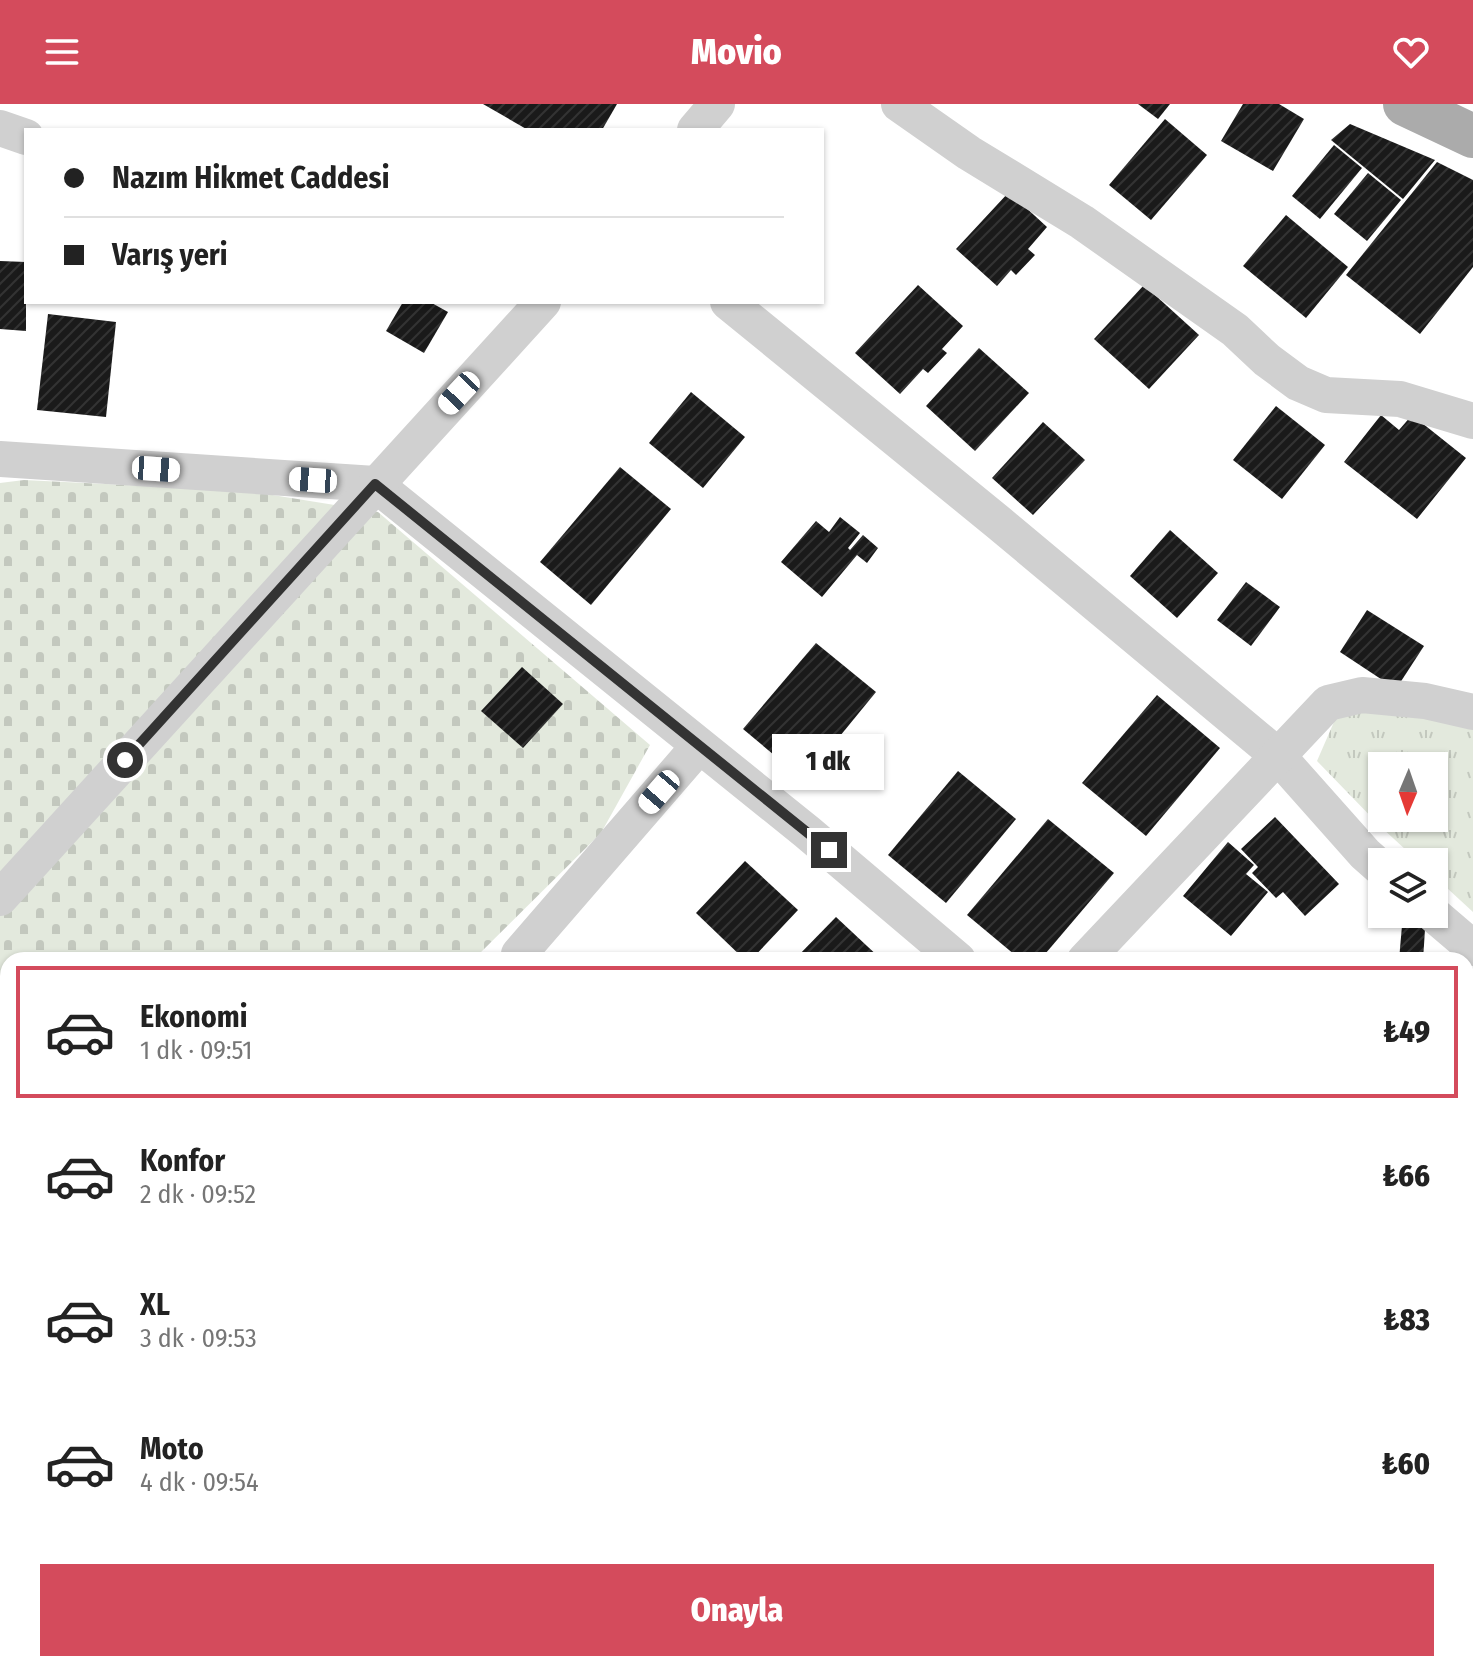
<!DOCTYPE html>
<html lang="tr">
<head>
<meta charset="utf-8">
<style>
	:root { --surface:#fff; --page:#f2f2f2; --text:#222; --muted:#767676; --line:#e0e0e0; --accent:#d44b5c }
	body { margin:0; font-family:"Fira Sans Condensed",sans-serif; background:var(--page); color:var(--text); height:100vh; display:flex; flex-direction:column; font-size:30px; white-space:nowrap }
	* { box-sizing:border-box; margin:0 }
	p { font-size:26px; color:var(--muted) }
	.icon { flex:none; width:44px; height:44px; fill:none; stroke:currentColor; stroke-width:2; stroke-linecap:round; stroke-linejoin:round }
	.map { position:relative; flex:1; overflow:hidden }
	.panel { position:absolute; left:0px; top:848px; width:1474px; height:720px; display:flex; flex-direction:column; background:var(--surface); border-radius:24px 24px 0 0; box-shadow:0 2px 6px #0004 }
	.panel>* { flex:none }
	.top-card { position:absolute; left:24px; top:24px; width:800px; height:176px; border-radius:0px; box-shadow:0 2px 6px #0004; display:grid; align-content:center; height:176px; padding:0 40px; background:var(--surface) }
	.needle { width:52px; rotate:182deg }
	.tools { position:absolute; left:1368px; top:648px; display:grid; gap:16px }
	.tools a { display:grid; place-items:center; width:80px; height:80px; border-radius:0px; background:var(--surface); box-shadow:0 2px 6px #0004; font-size:40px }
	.end { position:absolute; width:36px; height:36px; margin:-18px; border:10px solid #333; background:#fff; box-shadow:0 0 0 4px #fff }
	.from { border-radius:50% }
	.bubble { position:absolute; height:56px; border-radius:0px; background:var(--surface); box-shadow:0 2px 6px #0004; font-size:26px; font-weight:800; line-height:56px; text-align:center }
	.car { position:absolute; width:24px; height:48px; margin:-24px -12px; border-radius:10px; box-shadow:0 0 6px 2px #0007; background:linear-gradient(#fff 24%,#345 0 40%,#fff 0 76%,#345 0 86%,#fff 0) }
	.top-card b { display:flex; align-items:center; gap:28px; height:76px; font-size:30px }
	.top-card b+b { border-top:2px solid var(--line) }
	.top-card i { width:20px; height:20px; background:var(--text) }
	ul { padding:14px 0 0; list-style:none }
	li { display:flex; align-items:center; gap:24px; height:132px; margin:0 16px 12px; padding:0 24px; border:4px solid transparent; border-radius:0px }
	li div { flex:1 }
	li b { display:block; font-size:30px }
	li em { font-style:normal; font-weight:800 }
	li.on { border-color:var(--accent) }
	li>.icon { width:72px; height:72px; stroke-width:1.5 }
	.cta { display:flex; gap:16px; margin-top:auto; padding:16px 40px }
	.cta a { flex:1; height:92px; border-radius:0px; background:var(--accent); color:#fff; font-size:32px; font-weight:800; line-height:92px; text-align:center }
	header { display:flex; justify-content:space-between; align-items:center; height:104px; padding:0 40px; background:var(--accent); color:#fff; font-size:36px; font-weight:800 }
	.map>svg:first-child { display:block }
	.grass { fill:url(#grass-tufts); fill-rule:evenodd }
	.cemetery { fill:url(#cemetery-stones) }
	.building { fill:url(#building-hatch) }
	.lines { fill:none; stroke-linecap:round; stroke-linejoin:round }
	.minor { stroke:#d0d0d0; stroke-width:36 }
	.major { stroke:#ababab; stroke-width:44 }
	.route { stroke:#333; stroke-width:10 }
</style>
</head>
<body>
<header><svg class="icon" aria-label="menu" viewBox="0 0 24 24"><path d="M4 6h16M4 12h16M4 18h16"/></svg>Movio<svg class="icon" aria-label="heart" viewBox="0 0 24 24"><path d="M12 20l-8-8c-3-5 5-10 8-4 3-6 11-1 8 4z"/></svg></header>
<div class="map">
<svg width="1473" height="1568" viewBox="0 0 1473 1568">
	<defs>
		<pattern id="grass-tufts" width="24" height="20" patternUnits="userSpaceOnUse" patternTransform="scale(2)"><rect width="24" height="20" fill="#e3e9dd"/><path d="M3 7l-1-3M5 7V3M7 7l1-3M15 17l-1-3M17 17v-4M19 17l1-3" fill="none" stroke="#c3c8be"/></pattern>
		<pattern id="cemetery-stones" width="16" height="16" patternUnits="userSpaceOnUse" patternTransform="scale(2)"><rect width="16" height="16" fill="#e3e9dd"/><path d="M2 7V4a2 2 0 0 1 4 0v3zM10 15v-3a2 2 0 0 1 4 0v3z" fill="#c3c8be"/></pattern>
		<pattern id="building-hatch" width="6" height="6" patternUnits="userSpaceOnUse" patternTransform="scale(2)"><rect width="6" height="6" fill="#1a1a1a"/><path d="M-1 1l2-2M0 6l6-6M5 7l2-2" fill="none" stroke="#333"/></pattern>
	</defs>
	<rect width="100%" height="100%" fill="#fff"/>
	<!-- grass -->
	<path class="grass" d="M 1374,602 L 1473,624 L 1473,808 L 1434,772 L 1434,758 L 1419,758 L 1381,723 L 1317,657 L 1337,611 ZM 1382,662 L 1434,662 L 1434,714 L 1382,714 Z"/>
	<!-- cemetery -->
	<polygon class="cemetery" points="24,376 248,387 378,408 650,641 601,729 473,856 8,856 8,1137 0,1131 0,379"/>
	<!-- building -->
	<g class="building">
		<polygon points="483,0 617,0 602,26 528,26"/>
		<polygon points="1138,0 1170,0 1158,15"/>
		<polygon points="1243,0 1279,0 1304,15 1273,67 1221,37"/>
		<polygon points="1165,15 1207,51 1151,116 1109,81"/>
		<polygon points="1350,20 1435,56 1403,95 1331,36"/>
		<polygon points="1334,41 1362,64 1320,115 1292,92"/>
		<polygon points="1437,58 1473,76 1473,163 1420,230 1346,171"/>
		<polygon points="1368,69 1401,96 1367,137 1334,110"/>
		<polygon points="1009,88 1047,123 1028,145 1035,151 1016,171 1011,166 997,182 956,145"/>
		<polygon points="1286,111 1348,163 1306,214 1243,162"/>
		<polygon points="0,157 26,158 26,227 0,225"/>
		<polygon points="918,181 963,222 942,245 947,249 928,269 923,265 900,290 855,249"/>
		<polygon points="1144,181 1199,231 1149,285 1094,235"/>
		<polygon points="403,198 430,198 448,208 424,249 386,227"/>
		<polygon points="48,210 116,218 106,313 37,306"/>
		<polygon points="979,244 1029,289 975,347 926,302"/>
		<polygon points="691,288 745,333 703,384 649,339"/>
		<polygon points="1276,302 1325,341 1282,395 1233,356"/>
		<polygon points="1381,311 1399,326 1412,311 1466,354 1417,415 1344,358"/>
		<polygon points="1043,318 1085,356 1033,411 992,374"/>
		<polygon points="620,363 671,405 591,501 540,458"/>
		<polygon points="840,413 860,429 848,444 850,446 863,431 878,444 867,459 857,451 822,493 781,458 816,417 829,428"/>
		<polygon points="1170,426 1218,469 1177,514 1130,472"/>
		<polygon points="1246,478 1280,503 1251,542 1217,516"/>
		<polygon points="1367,506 1424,542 1396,585 1340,548"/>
		<polygon points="816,539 876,588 804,676 743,625"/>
		<polygon points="522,563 563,600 523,644 481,607"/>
		<polygon points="1157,591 1220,644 1146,732 1082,679"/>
		<polygon points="958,667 1016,715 946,799 888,751"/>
		<polygon points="1275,713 1339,780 1305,812 1283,788 1276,794 1252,769 1258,763 1241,745"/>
		<polygon points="1048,715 1114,769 1040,856 1021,856 967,811"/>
		<polygon points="1228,738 1254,761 1246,770 1268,788 1231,832 1183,792"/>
		<polygon points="745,757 798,806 751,856 745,856 696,809"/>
		<polygon points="1403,810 1426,810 1423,856 1399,856"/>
		<polygon points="836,813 882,856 794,856"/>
		<polygon points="0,1333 8,1339 8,1412 0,1423"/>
		<polygon points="1466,1385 1473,1390 1473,1451 1466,1446"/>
		<polygon points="1466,1466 1473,1473 1473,1537 1466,1545"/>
		<polygon points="191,1560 221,1560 215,1568 202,1568"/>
		<polygon points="243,1560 327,1560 321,1568 237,1568"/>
		<polygon points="345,1560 399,1560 410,1568 339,1568"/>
		<polygon points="563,1560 629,1560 623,1568 559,1568 557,1567"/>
		<polygon points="669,1560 727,1560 720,1568 678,1568"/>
	</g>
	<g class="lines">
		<!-- minor -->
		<g class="minor">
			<polyline points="899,0 969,49 1082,118 1235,226 1267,256 1298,279 1326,291 1400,295 1473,317"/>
			<polyline points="0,24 26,33"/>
			<polyline points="695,26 717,0"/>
			<polyline points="728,198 999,419 1277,651 1365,750 1382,765"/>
			<polyline points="0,355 375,380 807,728 958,856"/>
			<polyline points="0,794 543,198"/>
			<polyline points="1433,810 1473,844"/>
			<polyline points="519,850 699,642"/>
			<polyline points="1085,856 1328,599 1362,591 1425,597 1473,608"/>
			<polyline points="0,1254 8,1246"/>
			<polyline points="1466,1273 1473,1278"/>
			<polyline points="0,1285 8,1289"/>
			<polyline points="0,1499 8,1489"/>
			<polyline points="445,1560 458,1568"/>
			<polyline points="1000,1560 1008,1568"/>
			<polyline points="1393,1560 1399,1568"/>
			<polyline points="511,1568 518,1560"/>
			<polyline points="778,1568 786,1560"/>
		</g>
		<!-- major -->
		<polyline class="major" points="1405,0 1473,32"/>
	</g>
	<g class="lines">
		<!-- route -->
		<polyline class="route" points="125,656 375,380 829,746"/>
	</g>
</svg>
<div class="tools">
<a><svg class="needle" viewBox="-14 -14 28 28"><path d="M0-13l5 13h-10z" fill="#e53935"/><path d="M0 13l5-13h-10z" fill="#767676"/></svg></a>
<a><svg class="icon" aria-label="layers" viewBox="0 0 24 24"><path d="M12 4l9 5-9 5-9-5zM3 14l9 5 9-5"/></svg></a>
</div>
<i class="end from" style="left:125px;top:656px"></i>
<i class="end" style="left:829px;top:746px"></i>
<div class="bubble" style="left:772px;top:630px;width:112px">1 dk</div>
<i class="car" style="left:459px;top:289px;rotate:223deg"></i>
<i class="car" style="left:156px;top:365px;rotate:94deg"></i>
<i class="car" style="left:313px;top:376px;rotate:274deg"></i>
<i class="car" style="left:659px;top:688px;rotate:221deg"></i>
<div class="top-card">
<b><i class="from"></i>Nazım Hikmet Caddesi</b>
<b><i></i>Varış yeri</b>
</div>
<section class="panel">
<ul>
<li class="on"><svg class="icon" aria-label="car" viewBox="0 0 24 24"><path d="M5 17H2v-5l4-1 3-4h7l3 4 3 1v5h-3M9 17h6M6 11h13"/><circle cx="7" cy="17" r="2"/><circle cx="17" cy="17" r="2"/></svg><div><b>Ekonomi</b><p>1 dk · 09:51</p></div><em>₺49</em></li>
<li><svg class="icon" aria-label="car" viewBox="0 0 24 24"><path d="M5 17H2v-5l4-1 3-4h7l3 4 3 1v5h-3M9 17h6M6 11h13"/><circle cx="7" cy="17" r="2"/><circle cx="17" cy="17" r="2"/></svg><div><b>Konfor</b><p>2 dk · 09:52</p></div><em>₺66</em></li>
<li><svg class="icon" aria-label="car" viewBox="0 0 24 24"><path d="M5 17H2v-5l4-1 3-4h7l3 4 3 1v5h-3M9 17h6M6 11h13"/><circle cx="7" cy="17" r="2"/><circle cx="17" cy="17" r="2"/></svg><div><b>XL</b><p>3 dk · 09:53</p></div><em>₺83</em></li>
<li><svg class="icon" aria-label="car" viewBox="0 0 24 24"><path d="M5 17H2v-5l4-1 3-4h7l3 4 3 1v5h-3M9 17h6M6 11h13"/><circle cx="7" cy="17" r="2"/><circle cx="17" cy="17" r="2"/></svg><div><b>Moto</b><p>4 dk · 09:54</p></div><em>₺60</em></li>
</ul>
<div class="cta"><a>Onayla</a></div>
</section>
</div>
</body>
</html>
